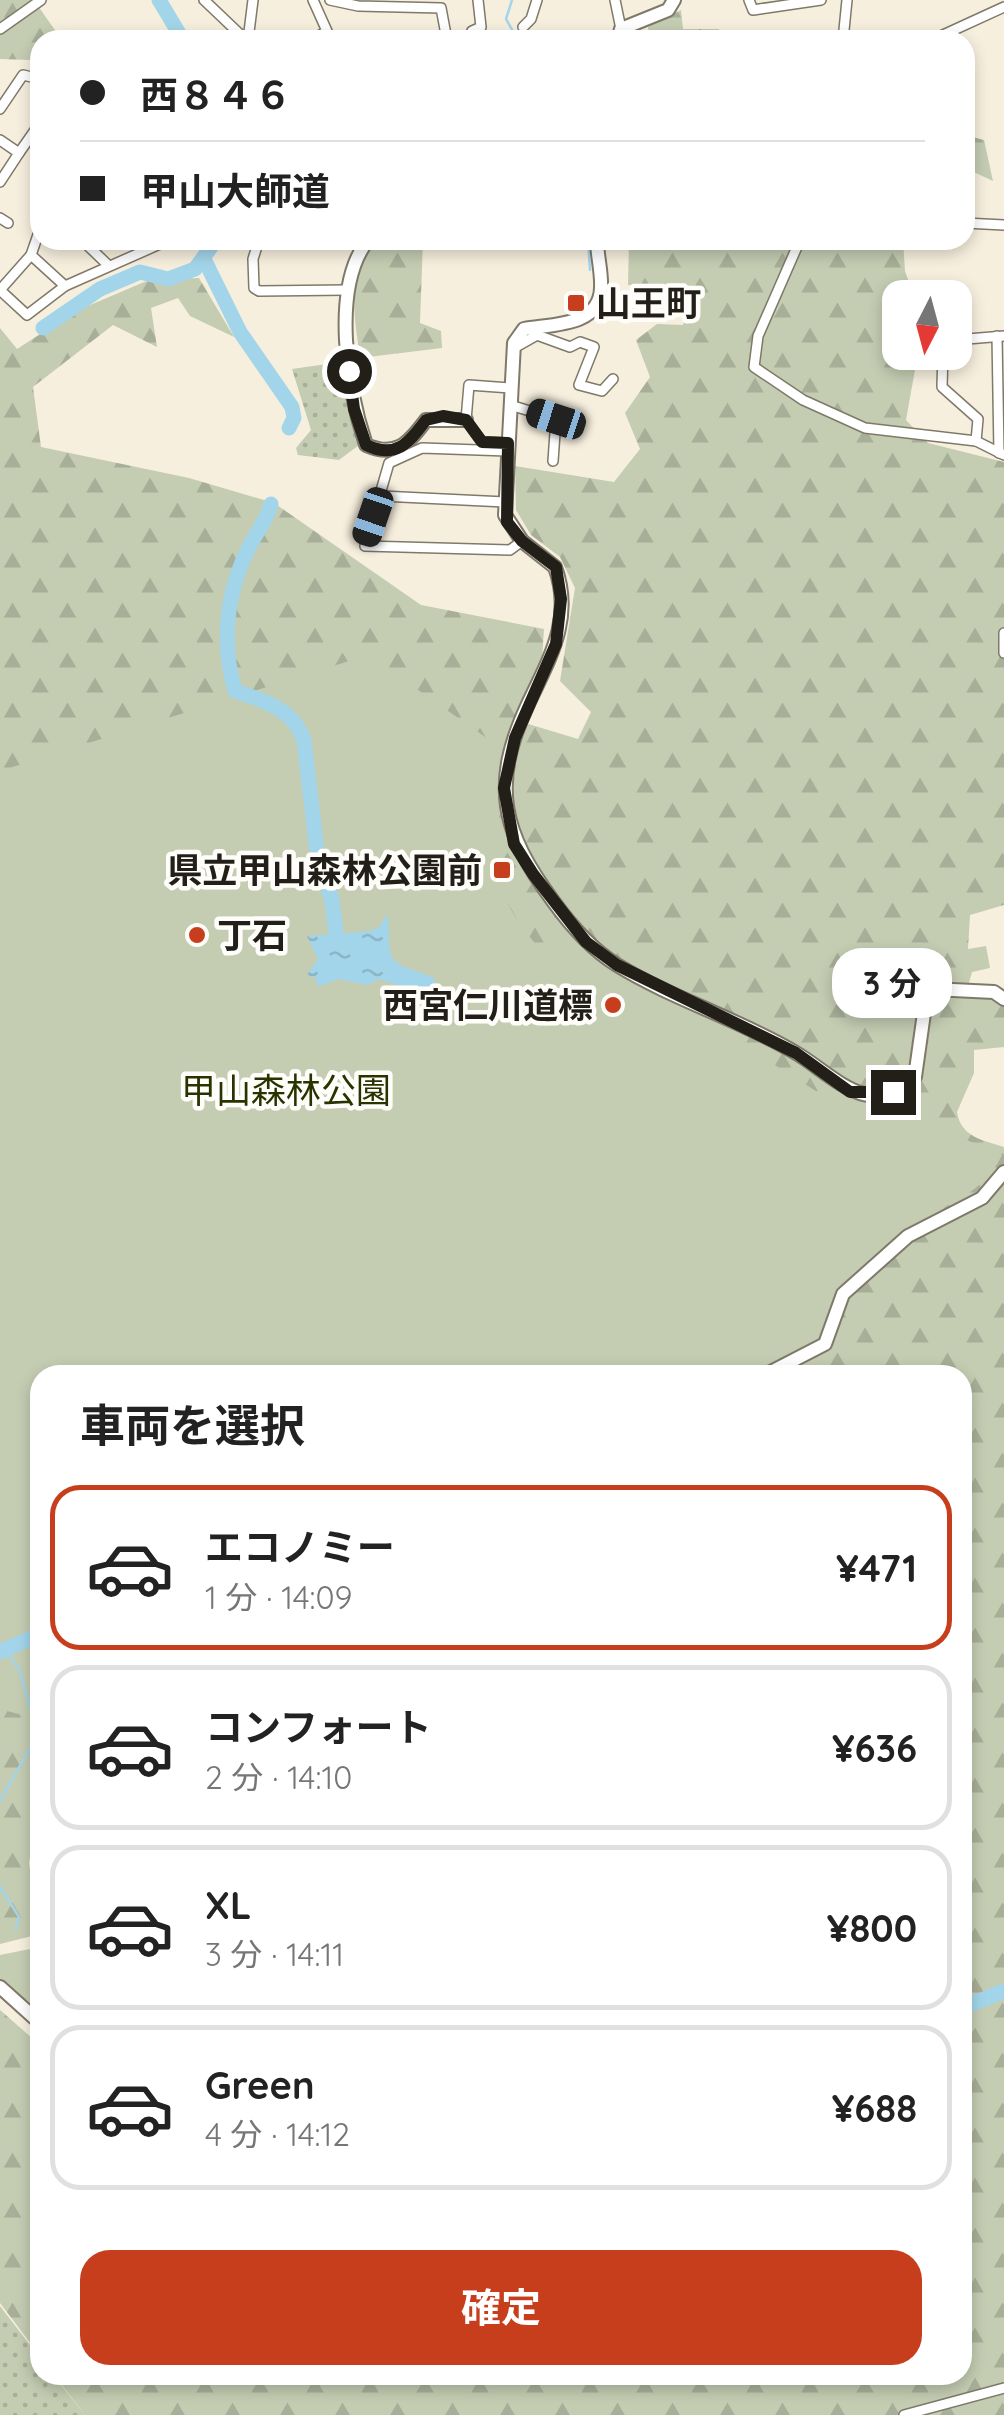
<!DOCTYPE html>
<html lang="ja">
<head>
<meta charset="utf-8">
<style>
	:root { --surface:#fff; --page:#f2f2f2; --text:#222; --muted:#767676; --line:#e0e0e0; --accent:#c73e1d }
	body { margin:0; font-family:Quicksand,"Noto Sans JP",sans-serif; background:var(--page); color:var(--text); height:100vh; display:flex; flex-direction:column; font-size:38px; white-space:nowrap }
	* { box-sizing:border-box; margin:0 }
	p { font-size:32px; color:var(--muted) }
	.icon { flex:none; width:55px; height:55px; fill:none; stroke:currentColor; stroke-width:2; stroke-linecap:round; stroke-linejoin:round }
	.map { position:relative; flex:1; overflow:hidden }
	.sheet { position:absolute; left:30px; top:1365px; width:942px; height:1020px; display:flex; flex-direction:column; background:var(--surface); border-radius:30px; box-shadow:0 5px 15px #0003 }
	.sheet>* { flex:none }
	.banner { position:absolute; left:30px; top:30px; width:945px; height:220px; border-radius:30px; box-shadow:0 5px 15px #0003; display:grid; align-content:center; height:220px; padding:0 50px; background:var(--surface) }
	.needle { width:65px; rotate:186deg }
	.tools { position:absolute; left:882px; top:280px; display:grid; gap:20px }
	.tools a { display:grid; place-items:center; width:90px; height:90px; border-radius:20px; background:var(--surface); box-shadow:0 5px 15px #0003; font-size:50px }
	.end { position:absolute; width:45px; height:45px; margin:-22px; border:12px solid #211f18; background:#fff; box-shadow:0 0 0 5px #fff }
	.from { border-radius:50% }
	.bubble { position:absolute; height:70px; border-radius:30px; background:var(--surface); box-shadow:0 5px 15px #0003; font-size:32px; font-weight:700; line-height:70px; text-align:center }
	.car { position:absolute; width:30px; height:60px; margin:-30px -15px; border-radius:12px; box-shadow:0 0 8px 2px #0007; background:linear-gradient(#222 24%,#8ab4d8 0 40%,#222 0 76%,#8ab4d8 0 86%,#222 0) }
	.banner b { display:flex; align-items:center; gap:35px; height:95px; font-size:38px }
	.banner b+b { border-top:2px solid var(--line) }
	.banner i { width:25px; height:25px; background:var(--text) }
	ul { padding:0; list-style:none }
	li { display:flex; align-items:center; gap:30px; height:165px; margin:0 20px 15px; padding:0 30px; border:5px solid var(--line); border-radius:30px }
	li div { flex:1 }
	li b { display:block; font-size:38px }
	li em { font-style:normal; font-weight:700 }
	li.current { border-color:var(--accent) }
	li>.icon { width:90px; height:90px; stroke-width:1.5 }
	h2 { padding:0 50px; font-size:45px; line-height:120px }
	.action { display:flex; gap:20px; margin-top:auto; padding:20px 50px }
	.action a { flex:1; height:115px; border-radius:30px; background:var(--accent); color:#fff; font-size:40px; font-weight:700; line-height:115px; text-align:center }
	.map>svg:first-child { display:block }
	.grass { fill:url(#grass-dots) }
	.forest { fill:url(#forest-firs) }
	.green { fill:#c4ccb2 }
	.water { fill:url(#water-ripples) }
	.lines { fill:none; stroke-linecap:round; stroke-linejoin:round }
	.stream { stroke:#a3d5ea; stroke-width:2.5 }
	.river { stroke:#a3d5ea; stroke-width:15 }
	.street-casing { stroke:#7f796a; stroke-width:12 }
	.secondary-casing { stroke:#7f796a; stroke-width:16 }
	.street { stroke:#fff; stroke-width:9 }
	.secondary { stroke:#fff; stroke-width:12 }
	.route { stroke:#211f18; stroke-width:12 }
	.poi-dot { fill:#c73e1d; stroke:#fefdfa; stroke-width:4 }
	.labels { text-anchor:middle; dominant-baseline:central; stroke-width:9; stroke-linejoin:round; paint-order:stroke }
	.poi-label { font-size:35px; font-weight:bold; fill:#211f18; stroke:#fefdfa; text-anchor:start }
	.park-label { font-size:35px; fill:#283300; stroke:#fefdfa }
</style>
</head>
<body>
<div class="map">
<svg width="1004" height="2415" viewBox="0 0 1004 2415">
	<defs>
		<pattern id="grass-dots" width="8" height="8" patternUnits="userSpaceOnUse" patternTransform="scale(2.5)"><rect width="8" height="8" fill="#c4ccb2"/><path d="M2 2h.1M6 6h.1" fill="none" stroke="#a8af98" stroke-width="1.8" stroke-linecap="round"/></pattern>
		<pattern id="forest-firs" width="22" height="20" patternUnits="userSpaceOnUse" patternTransform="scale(2.5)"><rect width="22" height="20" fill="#c4ccb2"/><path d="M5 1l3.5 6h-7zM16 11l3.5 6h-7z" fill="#a8af98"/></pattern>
		<pattern id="water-ripples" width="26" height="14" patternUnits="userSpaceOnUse" patternTransform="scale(2.5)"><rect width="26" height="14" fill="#a3d5ea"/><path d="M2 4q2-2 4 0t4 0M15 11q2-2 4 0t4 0" fill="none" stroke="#8cb6c8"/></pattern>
	</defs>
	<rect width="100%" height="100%" fill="#f7efde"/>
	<!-- grass -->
	<g class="grass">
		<polygon points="341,362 359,445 339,460 298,455 296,448 311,430 292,369"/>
		<polygon points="0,2306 40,2358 40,2375 53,2375 85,2415 0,2415"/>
	</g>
	<!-- forest -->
	<g class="forest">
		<polygon points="0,0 44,0 38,6 62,40 40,40 40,53 30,60 0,59"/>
		<polygon points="681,10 683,29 719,29 719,40 649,38 648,27"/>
		<polygon points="965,135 984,140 993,181 965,168"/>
		<path d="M 375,240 L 423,240 L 420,323 L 441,331 L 442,348 L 360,358 C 354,312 346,279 375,240 Z"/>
		<path d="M 629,240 L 903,240 L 905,271 L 914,297 L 900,298 L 900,352 L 918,353 L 906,420 L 928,443 L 1004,462 L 1004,905 L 970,915 L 968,949 L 986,946 L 990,968 L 972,972 L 965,997 L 993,997 L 1004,1006 L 1004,1047 L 974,1050 L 974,1073 L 957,1112 C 961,1137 982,1140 1004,1147 L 1004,2415 L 85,2415 L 54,2375 L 962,2375 L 962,1375 L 40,1375 L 40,1815 L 36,1814 L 29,1863 L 40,1934 L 0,1944 L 0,328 L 17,349 L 76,311 L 149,280 L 199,278 L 234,337 L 190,316 L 178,298 L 151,308 L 157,347 L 113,325 L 33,387 L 41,447 L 189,478 L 274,503 L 421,605 L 544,629 L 542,660 L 515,720 L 578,739 L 591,712 L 560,681 L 575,588 L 560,557 L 531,535 L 516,510 L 515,466 L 614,482 L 640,449 L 625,413 L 650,377 L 636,340 L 657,324 L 683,325 L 693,292 L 628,285 Z"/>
		<polygon points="0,2010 40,2045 40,2356 0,2303"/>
	</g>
	<!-- green -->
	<g class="green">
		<path d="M 368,655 L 501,748 C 493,834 477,879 540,949 L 570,951 L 684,1008 L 816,1091 L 884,1105 L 1002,1155 C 981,1200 933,1208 896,1234 C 871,1252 849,1277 826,1298 L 822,1338 L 746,1375 L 40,1375 L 40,1720 L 0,1709 L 0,795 L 6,769 Z"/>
		<polygon points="40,1947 40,2020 0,1983 0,1955"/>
	</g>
	<!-- water -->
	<path class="water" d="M 388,914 C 390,967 386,960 433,977 L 437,986 L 410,989 L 379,979 L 367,985 L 338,979 L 318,987 L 316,978 L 307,975 L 318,959 L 307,936 L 371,931 L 379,927 Z"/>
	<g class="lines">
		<!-- stream -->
		<g class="stream">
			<polyline points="512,0 506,19 518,40"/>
			<polyline points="588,240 590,270"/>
			<polyline points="0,1801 38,1734 19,1669 6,1651"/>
			<polyline points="0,1887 19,1917 16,1928"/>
		</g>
		<!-- river -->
		<g class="river">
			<polyline points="159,0 183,40"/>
			<polyline points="205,261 240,332 292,407 294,418 289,428"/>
			<polyline points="43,328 100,289 140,272 168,279 195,269 216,240"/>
			<path d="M 271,504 C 267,519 261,526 254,538 C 227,585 220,639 235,691 C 265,701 293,709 304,740 L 318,860 L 332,900 L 336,933"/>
			<polyline points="0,1652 40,1634"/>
			<polyline points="962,2008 1004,1991"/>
		</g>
		<defs>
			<g id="street">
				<polyline points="204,0 246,40"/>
				<polyline points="313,0 331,40"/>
				<polyline points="330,0 358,6 441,8 447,40"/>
				<polyline points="615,0 621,29"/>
				<polyline points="749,0 753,10 821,0"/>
				<polyline points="523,27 531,19 537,0"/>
				<polyline points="0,29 41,0"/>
				<polyline points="248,40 253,0"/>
				<polyline points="310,40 326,32"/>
				<polyline points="473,40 472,31 481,27 478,0"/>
				<polyline points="843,40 847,0"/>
				<polyline points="932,40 1004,7"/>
				<polyline points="0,109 23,75 40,79"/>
				<polyline points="0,140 19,153 40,123"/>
				<polyline points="0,182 19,153"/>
				<polyline points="0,218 8,223"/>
				<polyline points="965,223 1004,225"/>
				<polyline points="40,229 31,255 0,290 27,315 65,286 169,240"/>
				<polyline points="82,240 109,266"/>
				<polyline points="259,240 253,259 254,288 259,291 347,290"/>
				<polyline points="800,240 758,336 754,367 803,400 865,428 976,441 1004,455"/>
				<polyline points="31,255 65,286"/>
				<polyline points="997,336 999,453"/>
				<polyline points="955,340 1004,336"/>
				<polyline points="514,348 537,335 570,347 580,342 594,347 579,385 602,391 613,379"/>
				<polyline points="943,352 942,387 978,419 976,441"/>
				<polyline points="510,405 556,419 553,461"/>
				<polyline points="508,443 482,442 466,420 469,385 511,388"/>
				<polyline points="507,451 422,448 389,463 365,546 510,550 522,541"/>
				<polyline points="381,496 505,502"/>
				<polyline points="1004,633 1004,653"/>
				<polyline points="904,2415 1004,2388"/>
			</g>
			<g id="secondary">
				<polyline points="618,40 621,29 668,10 674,0"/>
				<path d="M 368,240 C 330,288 348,391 366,445 C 396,458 408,444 426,420 L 466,420"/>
				<path d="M 597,240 C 597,256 602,272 601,288 C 600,327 551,324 524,329 L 514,343 L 505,515 L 522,541 L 555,567 C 574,619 549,659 528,704 C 490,785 502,832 553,901 C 571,926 591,949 617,965 C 674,1000 739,1019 796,1053 C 832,1074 872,1123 915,1077 L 926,999 L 932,989 L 994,992 L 1004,999"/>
				<polyline points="765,1375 825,1344 843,1294 908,1236 982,1198 1004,1172"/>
				<polyline points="0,1987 40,2023"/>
			</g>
		</defs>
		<!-- street casing -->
		<use href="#street" class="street-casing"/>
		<!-- secondary casing -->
		<use href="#secondary" class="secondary-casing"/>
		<!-- street -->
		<use href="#street" class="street"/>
		<!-- secondary -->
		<use href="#secondary" class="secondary"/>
	</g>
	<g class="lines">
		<!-- route -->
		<path class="route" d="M 349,371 L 354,409 L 366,445 C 396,459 408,444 426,420 L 443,416 L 466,420 L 482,442 L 508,443 L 507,522 L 522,541 L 556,567 L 561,599 L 556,644 L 515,738 L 504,788 L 514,844 L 533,874 L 586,942 L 617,965 L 796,1053 L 850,1092 L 893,1092"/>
	</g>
	<!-- markers -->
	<g class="poi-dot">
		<rect x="566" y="293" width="20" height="20" rx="5"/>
		<rect x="492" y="860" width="20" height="20" rx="5"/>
		<circle cx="197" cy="935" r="10"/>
		<circle cx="613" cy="1005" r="10"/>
	</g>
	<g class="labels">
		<!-- poi labels -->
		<g class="poi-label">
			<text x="596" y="303">山王町</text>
			<text x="482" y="870" text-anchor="end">県立甲山森林公園前</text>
			<text x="217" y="935">丁石</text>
			<text x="593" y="1005" text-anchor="end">西宮仁川道標</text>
		</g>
		<!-- park labels -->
		<g class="park-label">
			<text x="286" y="1090">甲山森林公園</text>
		</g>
	</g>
</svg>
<div class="tools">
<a><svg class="needle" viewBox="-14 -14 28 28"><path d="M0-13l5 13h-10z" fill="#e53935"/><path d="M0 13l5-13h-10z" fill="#767676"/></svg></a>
</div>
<i class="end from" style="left:349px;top:371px"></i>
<i class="end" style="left:893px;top:1092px"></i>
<div class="bubble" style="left:832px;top:948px;width:120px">3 分</div>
<i class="car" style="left:556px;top:419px;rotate:288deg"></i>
<i class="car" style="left:373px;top:517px;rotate:199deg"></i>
<div class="banner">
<b><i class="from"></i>西８４６</b>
<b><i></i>甲山大師道</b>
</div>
<section class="sheet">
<h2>車両を選択</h2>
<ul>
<li class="current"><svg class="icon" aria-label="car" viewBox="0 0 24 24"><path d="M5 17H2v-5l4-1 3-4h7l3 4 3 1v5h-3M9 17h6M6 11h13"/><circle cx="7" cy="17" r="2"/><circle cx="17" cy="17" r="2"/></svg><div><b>エコノミー</b><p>1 分 · 14:09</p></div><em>¥471</em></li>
<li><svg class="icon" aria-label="car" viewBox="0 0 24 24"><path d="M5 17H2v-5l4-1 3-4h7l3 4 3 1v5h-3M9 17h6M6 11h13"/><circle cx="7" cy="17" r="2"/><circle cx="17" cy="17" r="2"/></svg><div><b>コンフォート</b><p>2 分 · 14:10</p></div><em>¥636</em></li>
<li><svg class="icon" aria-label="car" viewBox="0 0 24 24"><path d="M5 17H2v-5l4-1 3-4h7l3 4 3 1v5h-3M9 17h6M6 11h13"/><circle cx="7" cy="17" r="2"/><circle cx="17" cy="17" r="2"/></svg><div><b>XL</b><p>3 分 · 14:11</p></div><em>¥800</em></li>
<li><svg class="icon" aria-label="car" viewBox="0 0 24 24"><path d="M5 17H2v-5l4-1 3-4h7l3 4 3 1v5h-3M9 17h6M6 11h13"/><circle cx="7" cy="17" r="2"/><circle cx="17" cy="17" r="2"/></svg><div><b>Green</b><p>4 分 · 14:12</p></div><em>¥688</em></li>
</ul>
<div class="action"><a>確定</a></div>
</section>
</div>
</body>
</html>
